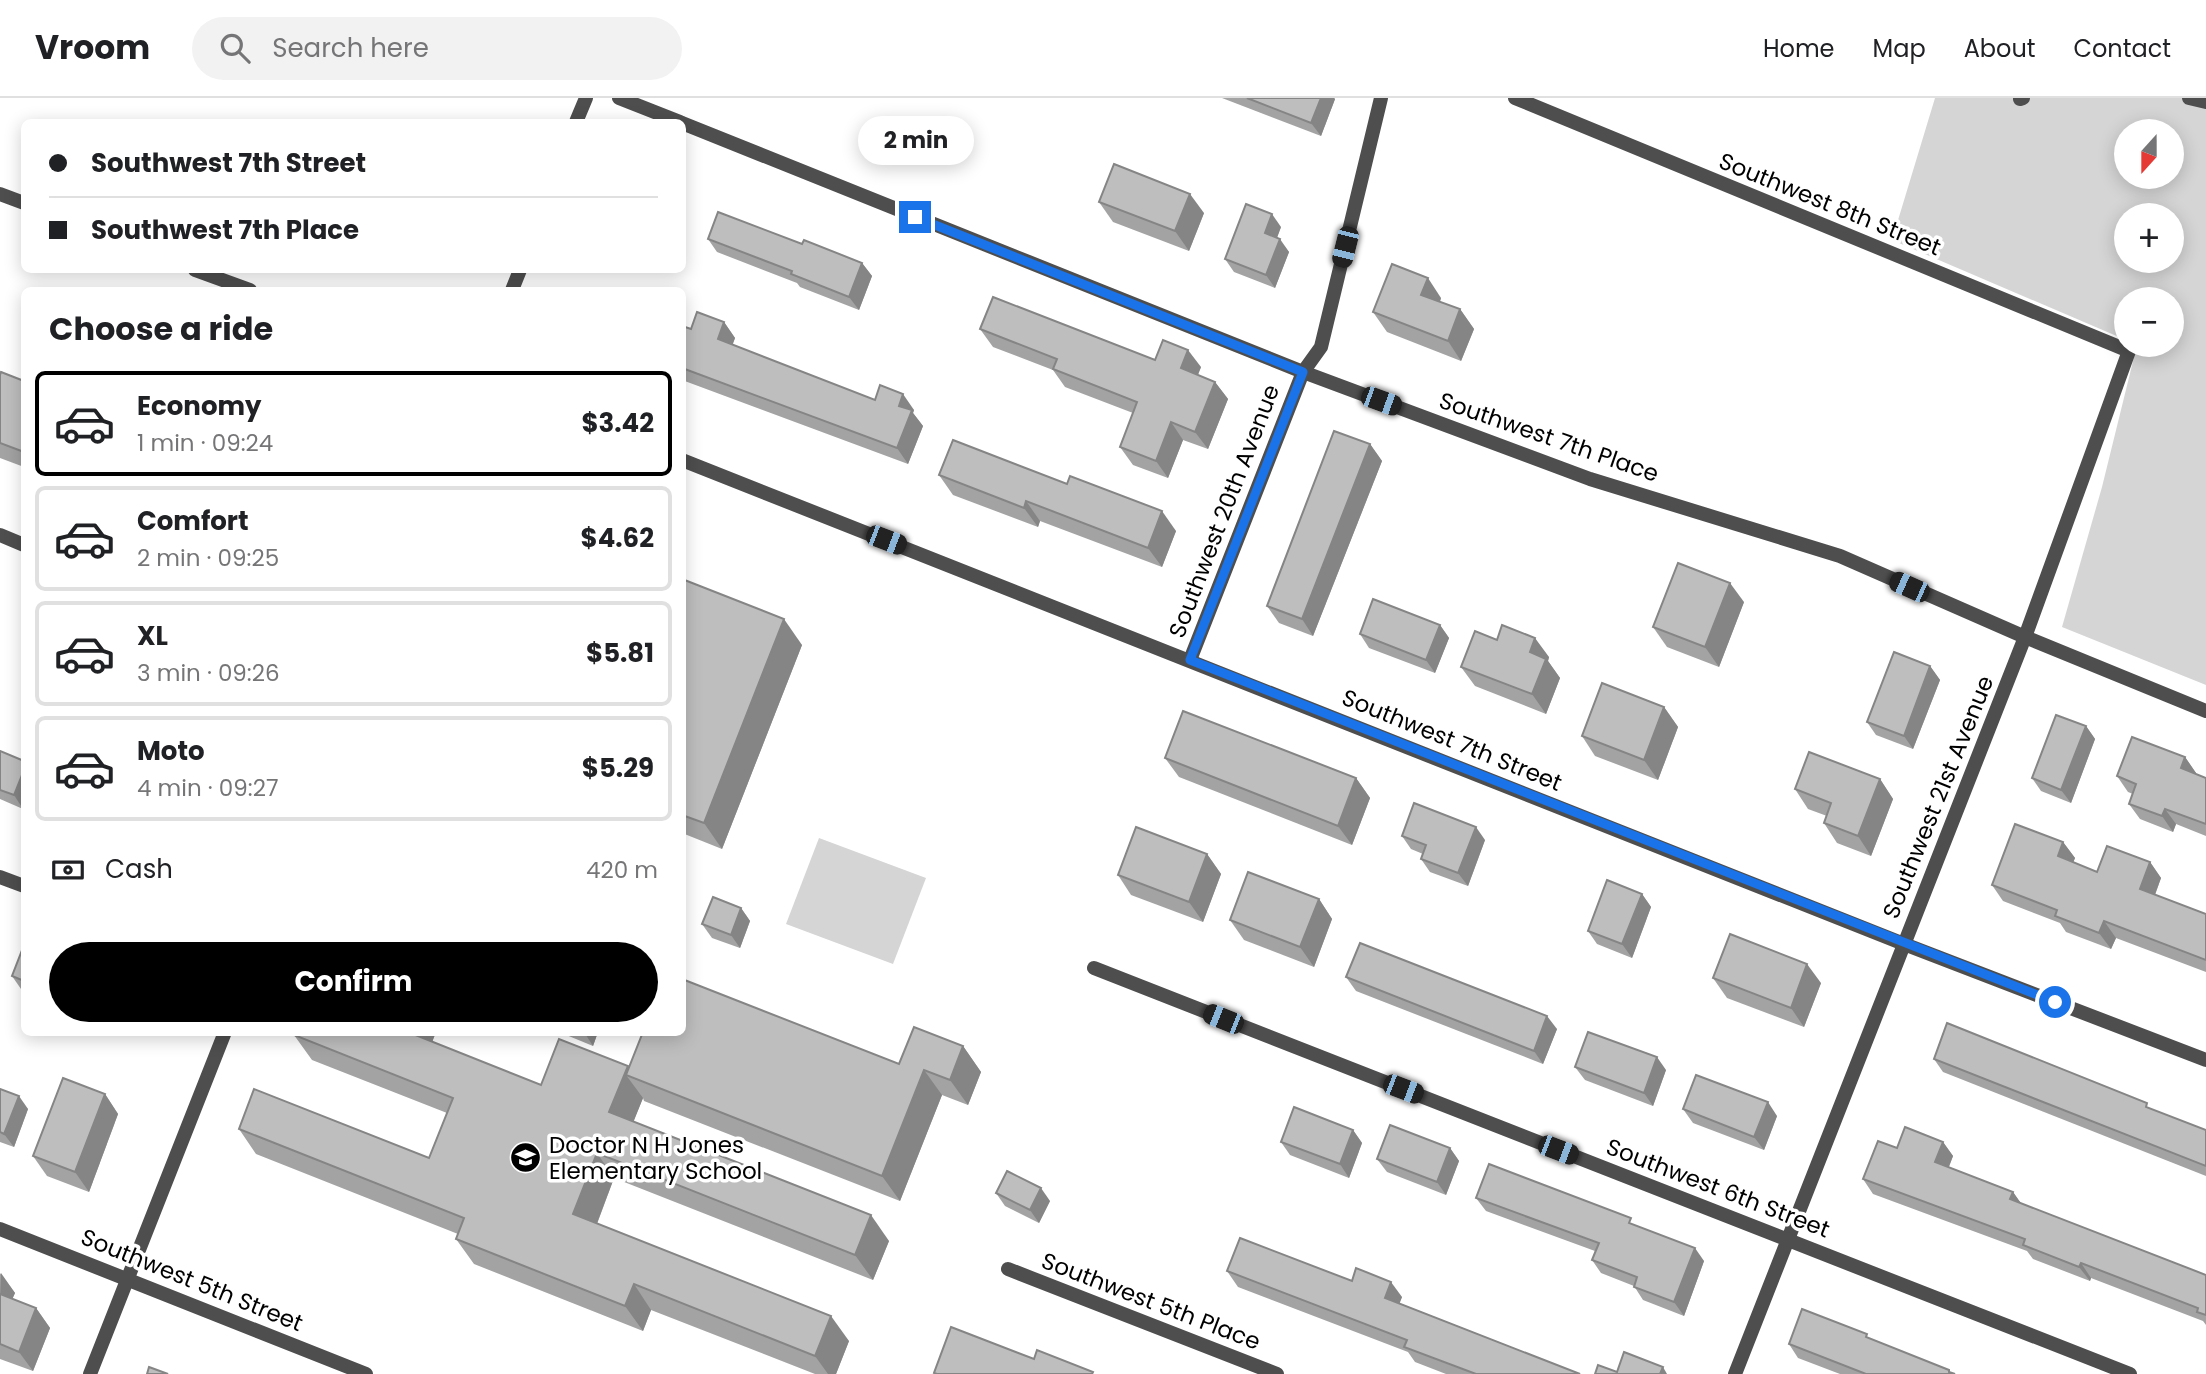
<!DOCTYPE html>
<html lang="en">
<head>
<meta charset="utf-8">
<style>
	:root { --surface:#fff; --page:#f2f2f2; --text:#202124; --muted:#757577; --line:#e0e0e0; --accent:#000 }
	body { margin:0; font-family:Poppins,sans-serif; background:var(--page); color:var(--text); height:100vh; display:flex; flex-direction:column; font-size:26px; white-space:nowrap }
	* { box-sizing:border-box; margin:0 }
	p { font-size:23px; color:var(--muted) }
	.icon { flex:none; width:38px; height:38px; fill:none; stroke:currentColor; stroke-width:2; stroke-linecap:round; stroke-linejoin:round }
	.map { position:relative; flex:1; overflow:hidden }
	.drawer { position:absolute; left:21px; top:189px; width:665px; height:749px; display:flex; flex-direction:column; background:var(--surface); border-radius:10px; box-shadow:0 4px 18px #0003 }
	.drawer>* { flex:none }
	.hud { position:absolute; left:21px; top:21px; width:665px; height:154px; border-radius:10px; box-shadow:0 4px 18px #0003; display:grid; align-content:center; height:154px; padding:0 28px; background:var(--surface) }
	.needle { width:46px; rotate:201deg }
	.tools { position:absolute; left:2114px; top:21px; display:grid; gap:14px }
	.tools a { display:grid; place-items:center; width:70px; height:70px; border-radius:50%; background:var(--surface); box-shadow:0 4px 18px #0003; font-size:35px }
	.end { position:absolute; width:32px; height:32px; margin:-16px; border:9px solid #1a73e8; background:#fff; box-shadow:0 0 0 4px #fff }
	.from { border-radius:50% }
	.bubble { position:absolute; height:49px; border-radius:24px; background:var(--surface); box-shadow:0 4px 18px #0003; font-size:23px; font-weight:700; line-height:49px; text-align:center }
	.car { position:absolute; width:21px; height:42px; margin:-21px -10px; border-radius:9px; box-shadow:0 0 5px 2px #0007; background:linear-gradient(#222 24%,#8ab4d8 0 40%,#222 0 76%,#8ab4d8 0 86%,#222 0) }
	.hud b { display:flex; align-items:center; gap:24px; height:66px; font-size:26px }
	.hud b+b { border-top:2px solid var(--line) }
	.hud i { width:18px; height:18px; background:var(--text) }
	ul { padding:0; list-style:none }
	li { display:flex; align-items:center; gap:21px; height:105px; margin:0 14px 10px; padding:0 14px; border:4px solid var(--line); border-radius:10px }
	li div { flex:1 }
	li b { display:block; font-size:26px }
	li em { font-style:normal; font-weight:700 }
	li.active { border-color:var(--accent) }
	li>.icon { width:63px; height:63px; stroke-width:1.5 }
	h2 { padding:0 28px; font-size:32px; line-height:84px }
	.pay { display:flex; align-items:center; gap:18px; height:77px; padding:0 28px; font-size:26px }
	.pay p { margin-inline-start:auto }
	.action { display:flex; gap:14px; margin-top:auto; padding:14px 28px }
	.action a { flex:1; height:80px; border-radius:42px; background:var(--accent); color:#fff; font-size:28px; font-weight:700; line-height:80px; text-align:center }
	header { display:flex; align-items:center; gap:42px; box-sizing:border-box; height:98px; padding:0 35px; background:var(--surface); border-bottom:2px solid var(--line) }
	header strong { font-size:33px }
	nav { display:flex; gap:38px; margin-inline-start:auto; font-size:24px }
	.search { width:490px; height:63px; background:var(--page); display:flex; align-items:center; gap:18px; box-sizing:border-box; padding:0 24px; border-radius:38px; color:var(--muted); font-size:26px }
	.map>svg:first-child { display:block }
	.green { fill:#d5d5d5; fill-rule:evenodd }
	.lines { fill:none; stroke-linecap:round; stroke-linejoin:round }
	.minor { stroke:#4e4e4e; stroke-width:14 }
	.wall { fill:#a3a3a3 }
	.shaded-wall { fill:#858585 }
	.building { fill:#bebebe; stroke:#858585; stroke-width:2 }
	.route { stroke:#1a73e8; stroke-width:9 }
	.labels { text-anchor:middle; dominant-baseline:central; stroke-width:7; stroke-linejoin:round; paint-order:stroke }
	.street-label { font-size:23px; fill:#000; stroke:#fff }
	.poi-label { font-size:23px; fill:#000; stroke:#fff; text-anchor:start }
</style>
</head>
<body>
<header>
<strong>Vroom</strong>
<div class="search"><svg class="icon" aria-label="search" viewBox="0 0 24 24"><circle cx="10" cy="10" r="6"/><path d="M15 15l6 6"/></svg>Search here</div>
<nav><a>Home</a><a>Map</a><a>About</a><a>Contact</a></nav>
</header>
<div class="map">
<svg width="2206" height="1276" viewBox="0 0 2206 1276">
	<rect width="100%" height="100%" fill="#fff"/>
	<!-- green -->
	<g class="green">
		<path d="M 1935,0 L 2206,0 L 2206,587 L 2062,529 L 2102,389 L 2137,247 L 2172,247 L 2172,201 L 2126,201 L 2126,242 L 1892,142 ZM 2126,33 L 2172,33 L 2172,79 L 2126,79 ZM 2126,117 L 2172,117 L 2172,163 L 2126,163 Z"/>
		<polygon points="819,740 926,780 893,866 786,826"/>
	</g>
	<g class="lines">
		<!-- minor -->
		<g class="minor">
			<polyline points="619,0 680,24"/>
			<polyline points="1515,0 2129,253 2025,539 1735,1276"/>
			<polyline points="2189,0 2206,4"/>
			<polyline points="2020,1 2023,0"/>
			<polyline points="576,24 586,0"/>
			<polyline points="682,25 1303,274 1590,381 1840,458 2025,539 2206,613"/>
			<polyline points="0,96 24,105"/>
			<polyline points="195,172 250,192"/>
			<polyline points="512,192 520,172"/>
			<polyline points="682,362 1904,846 2206,962"/>
			<polyline points="0,437 24,447"/>
			<polyline points="1190,562 1303,274 1321,249 1381,0"/>
			<polyline points="0,779 24,788"/>
			<polyline points="1094,870 2130,1276"/>
			<polyline points="0,1131 366,1276"/>
			<polyline points="1008,1171 1277,1276"/>
			<polyline points="90,1276 225,934"/>
		</g>
	</g>
	<!-- wall -->
	<g class="wall">
		<polygon points="1222,0 1334,0 1335,1 1321,38"/>
		<polygon points="1099,104 1204,115 1189,153 1113,124"/>
		<polygon points="1281,129 1277,139 1289,154 1275,190 1234,174 1225,161"/>
		<polygon points="708,141 802,146 862,165 872,178 859,212 800,189 797,185 717,154"/>
		<polygon points="1441,200 1440,204 1460,211 1474,231 1461,263 1387,234 1373,214"/>
		<polygon points="724,224 735,240 732,247 875,302 914,312 913,315 923,328 908,366 682,282 682,228 691,231"/>
		<polygon points="980,231 1201,269 1198,277 1215,284 1228,301 1208,351 1183,342 1168,380 1133,367 1120,349 1133,315 1065,289 1053,272 993,249"/>
		<polygon points="0,277 24,283 24,369 0,360"/>
		<polygon points="1370,346 1382,363 1313,538 1279,525 1267,508"/>
		<polygon points="939,377 1176,433 1162,469 1040,423 1038,429 953,397"/>
		<polygon points="682,481 802,547 722,751 682,735"/>
		<polygon points="1744,504 1719,569 1667,549 1653,529"/>
		<polygon points="1440,527 1449,540 1435,575 1369,550 1360,536"/>
		<polygon points="1497,542 1549,559 1548,563 1560,580 1546,616 1475,588 1461,569"/>
		<polygon points="1930,568 1940,582 1913,651 1876,637 1867,624"/>
		<polygon points="1664,609 1678,629 1658,682 1595,658 1582,638"/>
		<polygon points="2086,628 2095,641 2071,705 2041,693 2032,680"/>
		<polygon points="0,653 24,663 24,708 23,711 0,701"/>
		<polygon points="2185,659 2196,675 2196,676 2206,680 2206,738 2176,726 2173,734 2140,721 2129,706 2133,696 2128,694 2117,678"/>
		<polygon points="1165,660 1356,680 1370,700 1352,747 1179,679"/>
		<polygon points="1880,681 1893,701 1871,758 1837,745 1824,725 1827,718 1808,711 1795,691"/>
		<polygon points="1402,738 1485,742 1468,788 1430,774 1421,761 1423,756 1411,751"/>
		<polygon points="2063,744 2075,760 2073,764 2097,774 2150,764 2161,780 2155,797 2206,816 2206,874 2116,840 2111,851 2066,834 2060,825 2003,803 1992,787"/>
		<polygon points="1207,756 1221,776 1203,824 1131,797 1118,777"/>
		<polygon points="1642,796 1651,809 1632,860 1597,846 1588,833"/>
		<polygon points="1319,801 1332,821 1314,869 1244,842 1230,822"/>
		<polygon points="741,810 750,823 740,850 712,840 702,826"/>
		<polygon points="24,848 24,893 21,891 12,878"/>
		<polygon points="1346,879 1557,931 1543,966 1356,893"/>
		<polygon points="1713,880 1821,885 1804,929 1727,900"/>
		<polygon points="295,934 436,934 432,944 541,987 628,968 629,970 899,966 963,948 981,974 968,1007 942,997 900,1103 644,1003 643,1000 633,1024 889,1143 873,1182 614,1080 597,1126 849,1243 836,1276 815,1276 651,1212 643,1233 474,1166 456,1141 458,1136 256,1056 239,1031 429,1060 447,1015 312,962 294,937"/>
		<polygon points="559,934 598,934 593,948"/>
		<polygon points="1934,961 2151,1011 2206,1032 2206,1078 1943,974"/>
		<polygon points="1575,969 1666,972 1653,1008 1585,982"/>
		<polygon points="0,991 28,1011 14,1049 0,1044"/>
		<polygon points="105,996 118,1016 89,1094 47,1078 33,1058"/>
		<polygon points="1683,1011 1777,1018 1764,1052 1693,1025"/>
		<polygon points="1353,1032 1362,1045 1349,1080 1290,1057 1281,1044"/>
		<polygon points="1943,1044 1953,1058 1949,1069 2013,1094 2021,1106 2206,1177 2206,1227 2203,1223 2091,1180 2090,1183 2033,1161 2027,1153 1873,1096 1863,1081 1897,1050"/>
		<polygon points="1450,1050 1459,1063 1446,1097 1387,1074 1377,1061"/>
		<polygon points="996,1095 1050,1103 1039,1125 1005,1108"/>
		<polygon points="1476,1100 1637,1128 1704,1163 1684,1218 1643,1202 1634,1188 1601,1175 1592,1162 1595,1153 1486,1113"/>
		<polygon points="1227,1173 1352,1183 1402,1199 1399,1205 1580,1276 1446,1276 1415,1264 1408,1254 1238,1189"/>
		<polygon points="0,1175 15,1195 12,1201 36,1210 50,1230 33,1273 0,1261"/>
		<polygon points="1871,1241 1952,1275 1955,1276 1840,1276 1798,1260 1789,1246"/>
	</g>
	<!-- shaded-wall -->
	<g class="shaded-wall">
		<polygon points="1321,0 1334,0 1335,1 1321,38 1311,25"/>
		<polygon points="1190,96 1204,115 1189,153 1175,133"/>
		<polygon points="1272,116 1281,129 1274,148 1265,135"/>
		<polygon points="1280,141 1289,154 1275,190 1266,177"/>
		<polygon points="862,165 872,178 859,212 849,199"/>
		<polygon points="1428,180 1441,200 1435,216 1421,197"/>
		<polygon points="1460,211 1474,231 1461,263 1448,243"/>
		<polygon points="724,224 735,240 729,257 718,241"/>
		<polygon points="1188,252 1201,269 1193,288 1181,270"/>
		<polygon points="1215,284 1228,301 1208,351 1195,334"/>
		<polygon points="903,296 914,312 913,315 923,328 908,366 897,350 899,308"/>
		<polygon points="1171,324 1183,342 1168,380 1156,363"/>
		<polygon points="1370,346 1382,363 1313,538 1302,521"/>
		<polygon points="1026,403 1040,423 1038,429 1024,410"/>
		<polygon points="1162,413 1176,433 1162,469 1148,450"/>
		<polygon points="1730,485 1744,504 1719,569 1705,549"/>
		<polygon points="784,521 802,547 722,751 704,725"/>
		<polygon points="1440,527 1449,540 1435,575 1426,562"/>
		<polygon points="1535,540 1549,559 1548,563 1560,580 1546,616 1532,596 1530,554"/>
		<polygon points="1930,568 1940,582 1913,651 1904,638"/>
		<polygon points="1664,609 1678,629 1658,682 1644,662"/>
		<polygon points="2086,628 2095,641 2071,705 2061,692"/>
		<polygon points="2185,659 2196,675 2192,686 2181,670"/>
		<polygon points="24,672 24,708 23,711 14,697"/>
		<polygon points="1356,680 1370,700 1352,747 1338,728"/>
		<polygon points="1880,681 1893,701 1871,758 1858,738"/>
		<polygon points="2165,711 2176,726 2173,734 2162,718"/>
		<polygon points="1476,729 1485,742 1468,788 1458,775"/>
		<polygon points="2063,744 2075,760 2069,775 2058,758"/>
		<polygon points="1207,756 1221,776 1203,824 1189,804"/>
		<polygon points="2150,764 2161,780 2151,807 2140,791"/>
		<polygon points="1642,796 1651,809 1632,860 1622,846"/>
		<polygon points="1319,801 1332,821 1314,869 1300,849"/>
		<polygon points="741,810 750,823 740,850 731,837"/>
		<polygon points="2104,823 2116,840 2111,851 2099,835"/>
		<polygon points="1807,866 1821,885 1804,929 1791,910"/>
		<polygon points="1547,918 1557,931 1543,966 1534,953"/>
		<polygon points="436,934 426,960 408,935"/>
		<polygon points="584,934 598,934 593,948"/>
		<polygon points="963,948 981,974 968,1007 950,982"/>
		<polygon points="1657,959 1666,972 1653,1008 1644,995"/>
		<polygon points="628,968 637,981 626,977 643,1000 627,1040 609,1014"/>
		<polygon points="924,972 942,997 900,1103 882,1078"/>
		<polygon points="105,996 118,1016 89,1094 75,1074"/>
		<polygon points="19,998 28,1011 14,1049 4,1036"/>
		<polygon points="1768,1004 1777,1018 1764,1052 1754,1039"/>
		<polygon points="1353,1032 1362,1045 1349,1080 1340,1066"/>
		<polygon points="1943,1044 1953,1058 1945,1078 1935,1064"/>
		<polygon points="1450,1050 1459,1063 1446,1097 1437,1084"/>
		<polygon points="597,1055 614,1080 591,1141 573,1116"/>
		<polygon points="1041,1090 1050,1103 1039,1125 1030,1112"/>
		<polygon points="2013,1094 2023,1108 2010,1101"/>
		<polygon points="871,1117 889,1143 873,1182 855,1157"/>
		<polygon points="1695,1150 1704,1163 1684,1218 1674,1204"/>
		<polygon points="2081,1165 2091,1180 2090,1183 2079,1169"/>
		<polygon points="1,1175 15,1195 7,1213 0,1203"/>
		<polygon points="1391,1184 1402,1199 1396,1215 1385,1200"/>
		<polygon points="634,1186 651,1212 643,1233 625,1208"/>
		<polygon points="36,1210 50,1230 33,1273 19,1254"/>
		<polygon points="831,1218 849,1243 836,1276 828,1276 815,1258"/>
		<polygon points="1663,1269 1667,1276 1660,1276"/>
	</g>
	<!-- building -->
	<g class="building">
		<polygon points="1247,0 1321,0 1311,25"/>
		<polygon points="1114,66 1190,96 1175,133 1099,104"/>
		<polygon points="1246,106 1272,116 1265,135 1280,141 1266,177 1225,161"/>
		<polygon points="718,114 802,146 804,142 862,165 849,199 791,176 792,173 708,141"/>
		<polygon points="1392,166 1428,180 1421,197 1460,211 1448,243 1373,214"/>
		<polygon points="993,199 1155,262 1163,242 1188,252 1181,270 1215,284 1195,334 1171,324 1156,363 1120,349 1137,304 1053,271 1057,261 980,231"/>
		<polygon points="697,214 724,224 718,241 875,302 880,287 903,296 899,308 912,312 897,350 682,270 682,228 691,231"/>
		<polygon points="1,274 24,283 24,354 0,345 0,277"/>
		<polygon points="1334,333 1370,346 1302,521 1267,508"/>
		<polygon points="953,342 1067,386 1070,378 1162,413 1148,450 1026,403 1024,410 939,377"/>
		<polygon points="1678,465 1730,485 1705,549 1653,529"/>
		<polygon points="682,481 784,521 704,725 682,717"/>
		<polygon points="1373,501 1440,527 1426,562 1360,536"/>
		<polygon points="1502,527 1535,540 1530,554 1546,561 1532,596 1461,569 1475,533 1497,542"/>
		<polygon points="1894,554 1930,568 1904,638 1867,624"/>
		<polygon points="1602,585 1664,609 1644,662 1582,638"/>
		<polygon points="1183,613 1356,680 1338,728 1165,660"/>
		<polygon points="2056,617 2086,628 2061,692 2032,680"/>
		<polygon points="2132,639 2185,659 2181,670 2206,680 2206,726 2165,711 2162,718 2129,706 2136,686 2117,678"/>
		<polygon points="0,653 24,663 24,672 14,697 0,692"/>
		<polygon points="1809,654 1880,681 1858,738 1824,725 1831,705 1795,691"/>
		<polygon points="1414,705 1476,729 1458,775 1421,761 1426,747 1402,738"/>
		<polygon points="2015,726 2063,744 2058,758 2097,774 2107,748 2150,764 2140,791 2206,816 2206,862 2104,823 2099,835 2055,818 2057,812 1992,787"/>
		<polygon points="1136,729 1207,756 1189,804 1118,777"/>
		<polygon points="1248,774 1319,801 1300,849 1230,822"/>
		<polygon points="1607,782 1642,796 1622,846 1588,833"/>
		<polygon points="713,799 741,810 731,837 702,826"/>
		<polygon points="1730,836 1807,866 1791,910 1713,880"/>
		<polygon points="1360,845 1547,918 1534,953 1346,879"/>
		<polygon points="24,847 24,883 12,878"/>
		<polygon points="682,881 899,966 914,929 963,948 950,982 924,972 882,1078 626,977 643,934 682,934"/>
		<polygon points="1947,925 2147,1005 2146,1009 2206,1032 2206,1068 1934,961"/>
		<polygon points="295,934 408,934 541,987 559,941 628,968 609,1014 871,1117 855,1157 597,1055 573,1116 831,1218 815,1258 634,1186 625,1208 456,1141 464,1120 239,1031 254,991 429,1060 453,1000 294,937"/>
		<polygon points="1588,934 1657,959 1644,995 1575,969"/>
		<polygon points="1696,977 1768,1004 1754,1039 1683,1011"/>
		<polygon points="63,980 105,996 75,1074 33,1058"/>
		<polygon points="0,991 19,998 4,1036 0,1034"/>
		<polygon points="1294,1009 1353,1032 1340,1066 1281,1044"/>
		<polygon points="1390,1027 1450,1050 1437,1084 1377,1061"/>
		<polygon points="1905,1029 1943,1044 1935,1064 2013,1094 2010,1101 2206,1177 2206,1217 2197,1214 2198,1210 2081,1165 2079,1169 2023,1147 2025,1141 1863,1081 1878,1043 1897,1050"/>
		<polygon points="1489,1066 1631,1120 1629,1125 1695,1150 1674,1204 1634,1189 1637,1179 1592,1162 1599,1145 1476,1100"/>
		<polygon points="1007,1073 1041,1090 1030,1112 996,1095"/>
		<polygon points="1240,1140 1352,1183 1356,1170 1391,1184 1385,1200 1580,1276 1476,1276 1404,1249 1407,1242 1227,1173"/>
		<polygon points="0,1196 36,1210 19,1254 0,1246"/>
		<polygon points="1802,1211 1867,1236 1866,1239 1949,1272 1949,1274 1955,1276 1866,1276 1789,1246"/>
		<polygon points="951,1229 1034,1261 1037,1252 1093,1274 1092,1276 937,1276 934,1275"/>
		<polygon points="1624,1254 1663,1269 1660,1276 1595,1276 1598,1267 1617,1274"/>
		<polygon points="149,1269 168,1276 147,1276"/>
	</g>
	<g class="lines">
		<!-- route -->
		<polyline class="route" points="915,119 1303,274 1190,562 2055,904"/>
	</g>
	<!-- icons -->
	<defs>
		<symbol id="school-disc" viewBox="-11 -11 22 22"><circle r="9.5" fill="#000" stroke="#fff"/><path d="M0-5L7-2L0 1L-7-2ZM-4 1L0 2.5L4 1V4Q0 6-4 4Z" fill="#fff"/></symbol>
	</defs>
	<g fill-rule="evenodd">
		<use href="#school-disc" x="508" y="1042" width="35" height="35"/>
	</g>
	<g class="labels">
		<!-- street labels -->
		<g class="street-label">
			<text transform="translate(1830 106) rotate(22)">Southwest 8th Street</text>
			<text transform="translate(1549 339) rotate(19)">Southwest 7th Place</text>
			<text transform="translate(1224 413) rotate(-69)">Southwest 20th Avenue</text>
			<text transform="translate(1452 642) rotate(22)">Southwest 7th Street</text>
			<text transform="translate(1938 699) rotate(-68)">Southwest 21st Avenue</text>
			<text transform="translate(1718 1090) rotate(21)">Southwest 6th Street</text>
			<text transform="translate(192 1182) rotate(22)">Southwest 5th Street</text>
			<text transform="translate(1151 1203) rotate(21)">Southwest 5th Place</text>
		</g>
		<!-- poi labels -->
		<g class="poi-label">
			<text x="549" y="1047">Doctor N H Jones<tspan x="549" dy="26">Elementary School</tspan></text>
		</g>
	</g>
</svg>
<div class="tools">
<a><svg class="needle" viewBox="-14 -14 28 28"><path d="M0-13l5 13h-10z" fill="#e53935"/><path d="M0 13l5-13h-10z" fill="#757577"/></svg></a>
<a>+</a>
<a>−</a>
</div>
<i class="end from" style="left:2055px;top:904px"></i>
<i class="end" style="left:915px;top:119px"></i>
<div class="bubble" style="left:858px;top:18px;width:116px">2 min</div>
<i class="car" style="left:1345px;top:149px;rotate:194deg"></i>
<i class="car" style="left:1381px;top:303px;rotate:110deg"></i>
<i class="car" style="left:886px;top:442px;rotate:111deg"></i>
<i class="car" style="left:1909px;top:489px;rotate:294deg"></i>
<i class="car" style="left:1223px;top:921px;rotate:292deg"></i>
<i class="car" style="left:1403px;top:991px;rotate:111deg"></i>
<i class="car" style="left:1558px;top:1052px;rotate:111deg"></i>
<div class="hud">
<b><i class="from"></i>Southwest 7th Street</b>
<b><i></i>Southwest 7th Place</b>
</div>
<section class="drawer">
<h2>Choose a ride</h2>
<ul>
<li class="active"><svg class="icon" aria-label="car" viewBox="0 0 24 24"><path d="M5 17H2v-5l4-1 3-4h7l3 4 3 1v5h-3M9 17h6M6 11h13"/><circle cx="7" cy="17" r="2"/><circle cx="17" cy="17" r="2"/></svg><div><b>Economy</b><p>1 min · 09:24</p></div><em>$3.42</em></li>
<li><svg class="icon" aria-label="car" viewBox="0 0 24 24"><path d="M5 17H2v-5l4-1 3-4h7l3 4 3 1v5h-3M9 17h6M6 11h13"/><circle cx="7" cy="17" r="2"/><circle cx="17" cy="17" r="2"/></svg><div><b>Comfort</b><p>2 min · 09:25</p></div><em>$4.62</em></li>
<li><svg class="icon" aria-label="car" viewBox="0 0 24 24"><path d="M5 17H2v-5l4-1 3-4h7l3 4 3 1v5h-3M9 17h6M6 11h13"/><circle cx="7" cy="17" r="2"/><circle cx="17" cy="17" r="2"/></svg><div><b>XL</b><p>3 min · 09:26</p></div><em>$5.81</em></li>
<li><svg class="icon" aria-label="car" viewBox="0 0 24 24"><path d="M5 17H2v-5l4-1 3-4h7l3 4 3 1v5h-3M9 17h6M6 11h13"/><circle cx="7" cy="17" r="2"/><circle cx="17" cy="17" r="2"/></svg><div><b>Moto</b><p>4 min · 09:27</p></div><em>$5.29</em></li>
</ul>
<div class="pay"><svg class="icon" aria-label="cash" viewBox="0 0 24 24"><path d="M3 7h18v10H3z"/><circle cx="12" cy="12" r="2"/></svg>Cash<p>420 m</p></div>
<div class="action"><a>Confirm</a></div>
</section>
</div>
</body>
</html>
